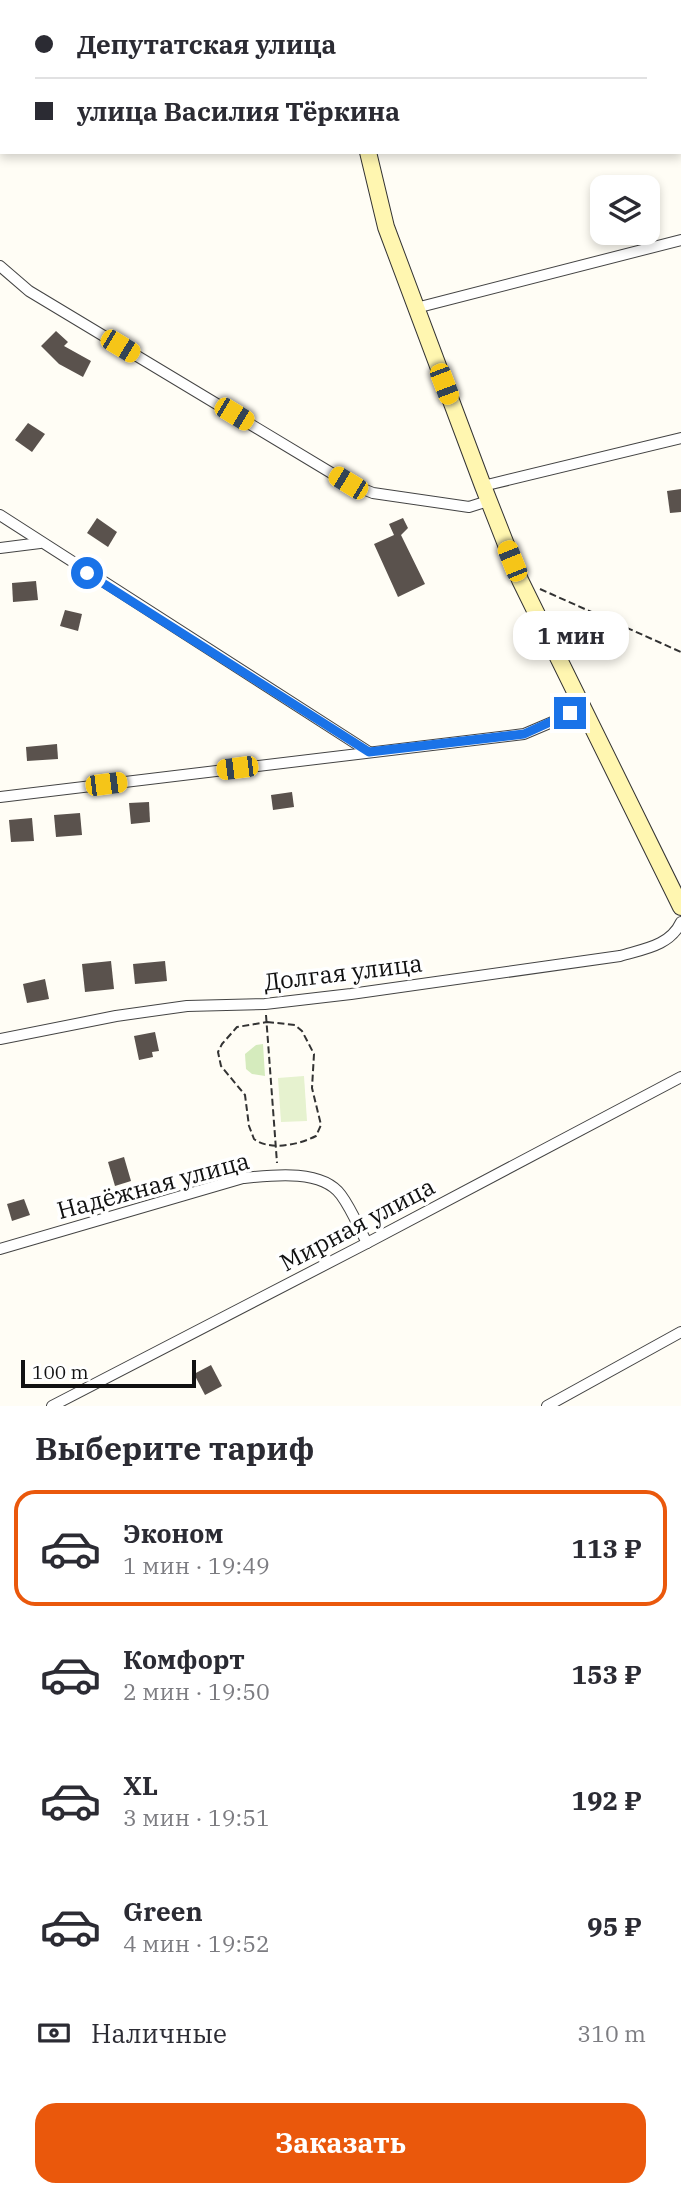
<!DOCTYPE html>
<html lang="ru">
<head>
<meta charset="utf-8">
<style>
	:root { --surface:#fff; --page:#f7f7f7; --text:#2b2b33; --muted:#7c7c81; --line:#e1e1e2; --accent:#ea580c }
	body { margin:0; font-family:"IBM Plex Serif",serif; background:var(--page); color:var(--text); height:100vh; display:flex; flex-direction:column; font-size:26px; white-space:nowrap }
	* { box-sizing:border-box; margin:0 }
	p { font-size:23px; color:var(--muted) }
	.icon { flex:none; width:38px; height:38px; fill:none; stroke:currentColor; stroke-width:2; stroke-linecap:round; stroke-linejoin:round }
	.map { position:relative; height:1406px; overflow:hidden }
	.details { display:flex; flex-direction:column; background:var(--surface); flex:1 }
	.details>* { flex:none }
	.banner { position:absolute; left:0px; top:0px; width:682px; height:154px; box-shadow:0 4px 10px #0003; display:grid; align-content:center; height:154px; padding:0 35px; background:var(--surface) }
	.controls { position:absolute; left:590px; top:175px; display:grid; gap:14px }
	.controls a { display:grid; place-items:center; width:70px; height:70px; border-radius:14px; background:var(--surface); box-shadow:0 4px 10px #0003; font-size:35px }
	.scale { position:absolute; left:21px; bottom:18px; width:175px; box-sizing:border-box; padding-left:7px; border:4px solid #111; border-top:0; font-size:19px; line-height:24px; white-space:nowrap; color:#111; -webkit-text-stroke:5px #fff; paint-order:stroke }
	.end { position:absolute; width:32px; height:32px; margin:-16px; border:9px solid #1a73e8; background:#fff; box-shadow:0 0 0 4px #fff }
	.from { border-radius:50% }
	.bubble { position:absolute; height:49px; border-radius:21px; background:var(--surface); box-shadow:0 4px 10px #0003; font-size:23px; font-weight:800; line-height:49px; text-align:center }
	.car { position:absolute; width:21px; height:42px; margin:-21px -10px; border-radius:9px; box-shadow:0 0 5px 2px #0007; background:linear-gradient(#f5c518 24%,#345 0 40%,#f5c518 0 76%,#345 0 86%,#f5c518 0) }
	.banner b { display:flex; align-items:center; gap:24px; height:66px; font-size:26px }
	.banner b+b { border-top:2px solid var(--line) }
	.banner i { width:18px; height:18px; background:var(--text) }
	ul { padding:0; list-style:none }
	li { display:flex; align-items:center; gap:21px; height:116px; margin:0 14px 10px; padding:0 21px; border:4px solid transparent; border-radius:21px }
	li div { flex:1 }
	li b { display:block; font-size:26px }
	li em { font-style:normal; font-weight:800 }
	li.on { border-color:var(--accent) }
	li>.icon { width:63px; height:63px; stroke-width:1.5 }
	h2 { padding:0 35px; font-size:32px; line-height:84px }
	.pay { display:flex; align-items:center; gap:18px; height:77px; padding:0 35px; font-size:26px }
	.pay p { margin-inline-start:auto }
	.cta { display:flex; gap:14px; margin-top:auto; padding:14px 35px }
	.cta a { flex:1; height:80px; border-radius:21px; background:var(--accent); color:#fff; font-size:28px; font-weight:800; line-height:80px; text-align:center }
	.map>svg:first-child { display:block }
	.green { fill:#d5ebbd }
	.pitch { fill:#e6f2cf }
	.building { fill:#5a524d }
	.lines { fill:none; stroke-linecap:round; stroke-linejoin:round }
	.street-casing { stroke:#444; stroke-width:12 }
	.secondary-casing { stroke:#333; stroke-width:18 }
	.path { stroke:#333; stroke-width:2; stroke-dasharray:7 3.5; stroke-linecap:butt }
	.street { stroke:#fff; stroke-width:10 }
	.secondary { stroke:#fff6b0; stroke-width:16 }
	.route { stroke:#1a73e8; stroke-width:9 }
	.labels { text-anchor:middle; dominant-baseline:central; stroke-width:7; stroke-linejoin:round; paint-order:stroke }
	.street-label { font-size:24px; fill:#111; stroke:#fff }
</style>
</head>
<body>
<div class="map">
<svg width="681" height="1406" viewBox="0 0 681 1406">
	<rect width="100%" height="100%" fill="#fffdf5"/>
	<!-- green -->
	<polygon class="green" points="263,1044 265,1076 252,1074 246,1069 245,1054 256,1045"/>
	<!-- pitch -->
	<polygon class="pitch" points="304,1076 307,1121 281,1122 278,1078"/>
	<!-- building -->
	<g class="building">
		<polygon points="56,331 68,342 64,346 91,361 83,377 59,364 41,346"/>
		<polygon points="28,423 45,434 32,452 15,440"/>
		<polygon points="681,489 681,512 670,513 667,491"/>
		<polygon points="97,518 117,532 108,547 87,533"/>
		<polygon points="403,518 408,528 401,535 425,584 398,597 374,544 394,535 389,524"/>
		<polygon points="36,581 38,600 13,602 12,583"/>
		<polygon points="65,610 82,614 78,631 60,626"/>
		<polygon points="57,744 58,759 27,761 26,747"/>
		<polygon points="292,792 294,807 273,810 271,795"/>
		<polygon points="149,802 150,822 131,824 129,803"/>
		<polygon points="80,813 82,835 56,837 54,815"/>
		<polygon points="32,818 34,841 11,842 9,820"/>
		<polygon points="111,961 114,989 85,992 82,964"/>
		<polygon points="165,961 167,981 135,984 133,964"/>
		<polygon points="45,979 49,999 27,1003 23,984"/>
		<polygon points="155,1032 159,1051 152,1052 153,1057 139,1060 134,1036"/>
		<polygon points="124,1157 131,1181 115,1186 108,1162"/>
		<polygon points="24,1199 30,1215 12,1221 7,1204"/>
		<polygon points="211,1365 222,1386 205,1395 194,1374"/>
	</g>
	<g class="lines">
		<defs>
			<g id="street">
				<polyline points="0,266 29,291 348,483 373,493 469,507 488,501"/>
				<polyline points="416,308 681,240"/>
				<polyline points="483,486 681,438"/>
				<polyline points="0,515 369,752"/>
				<polyline points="0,548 40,543"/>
				<polyline points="0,797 524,734 557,720 582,706"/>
				<path d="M 0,1039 L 116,1016 L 187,1006 L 265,1004 L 351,994 L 620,956 C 643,949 670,946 681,922"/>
				<path d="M 0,1249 L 243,1178 C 273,1175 322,1169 341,1195 C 352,1210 359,1228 367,1243"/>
				<polyline points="52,1406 367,1243 681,1077"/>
				<polyline points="547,1406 681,1332"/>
			</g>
			<g id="secondary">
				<polyline points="332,0 332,2"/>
				<polyline points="368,152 386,227 483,486 520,580 681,907"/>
			</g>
		</defs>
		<!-- street casing -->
		<use href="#street" class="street-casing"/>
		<!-- secondary casing -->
		<use href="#secondary" class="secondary-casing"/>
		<!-- path -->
		<g class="path">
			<polyline points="540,589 681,652"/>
			<polyline points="266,1015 277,1163"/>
			<path d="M 267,1022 L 295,1025 L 302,1031 L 314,1054 L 312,1088 L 321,1125 L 316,1136 C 298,1145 270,1151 254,1139 L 249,1126 L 245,1095 L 221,1066 L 218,1052 L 222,1044 L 237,1027 Z"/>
		</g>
		<!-- street -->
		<use href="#street" class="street"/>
		<!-- secondary -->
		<use href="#secondary" class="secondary"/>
	</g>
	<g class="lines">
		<!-- route -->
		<polyline class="route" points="87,573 369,752 524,734 570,713"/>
	</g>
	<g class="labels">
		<!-- street labels -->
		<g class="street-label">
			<text transform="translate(343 972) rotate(-7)">Долгая улица</text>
			<text transform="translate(153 1185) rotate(-15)">Надёжная улица</text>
			<text transform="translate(357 1224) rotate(-28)">Мирная улица</text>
		</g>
	</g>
</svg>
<div class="controls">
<a><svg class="icon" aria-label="layers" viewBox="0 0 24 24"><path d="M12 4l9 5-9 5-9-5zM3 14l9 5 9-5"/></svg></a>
</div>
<div class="scale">100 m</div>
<i class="end from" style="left:87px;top:573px"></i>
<i class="end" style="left:570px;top:713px"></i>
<div class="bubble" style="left:513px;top:611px;width:116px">1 мин</div>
<i class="car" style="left:120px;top:346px;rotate:121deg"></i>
<i class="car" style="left:444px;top:384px;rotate:159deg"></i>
<i class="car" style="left:234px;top:414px;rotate:121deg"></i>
<i class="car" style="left:348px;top:483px;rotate:301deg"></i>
<i class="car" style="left:512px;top:561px;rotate:338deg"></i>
<i class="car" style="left:237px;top:768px;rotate:263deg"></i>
<i class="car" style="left:106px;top:784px;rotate:83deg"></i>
<div class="banner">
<b><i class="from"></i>Депутатская улица</b>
<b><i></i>улица Василия Тёркина</b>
</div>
</div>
<section class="details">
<h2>Выберите тариф</h2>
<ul>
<li class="on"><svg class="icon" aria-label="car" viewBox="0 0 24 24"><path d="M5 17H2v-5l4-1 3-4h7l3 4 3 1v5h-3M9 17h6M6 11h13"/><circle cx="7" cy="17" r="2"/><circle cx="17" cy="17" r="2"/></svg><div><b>Эконом</b><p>1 мин · 19:49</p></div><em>113 ₽</em></li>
<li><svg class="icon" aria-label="car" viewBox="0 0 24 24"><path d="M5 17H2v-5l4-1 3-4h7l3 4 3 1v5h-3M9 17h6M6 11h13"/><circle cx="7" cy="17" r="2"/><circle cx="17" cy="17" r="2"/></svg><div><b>Комфорт</b><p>2 мин · 19:50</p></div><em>153 ₽</em></li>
<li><svg class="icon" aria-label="car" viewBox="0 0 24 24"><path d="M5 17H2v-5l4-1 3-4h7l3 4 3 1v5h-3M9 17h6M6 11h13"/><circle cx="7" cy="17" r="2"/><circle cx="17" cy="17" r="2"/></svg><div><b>XL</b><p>3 мин · 19:51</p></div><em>192 ₽</em></li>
<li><svg class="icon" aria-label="car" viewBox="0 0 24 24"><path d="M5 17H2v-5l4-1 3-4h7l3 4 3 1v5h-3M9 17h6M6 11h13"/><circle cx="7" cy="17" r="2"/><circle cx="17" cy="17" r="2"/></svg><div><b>Green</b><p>4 мин · 19:52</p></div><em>95 ₽</em></li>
</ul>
<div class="pay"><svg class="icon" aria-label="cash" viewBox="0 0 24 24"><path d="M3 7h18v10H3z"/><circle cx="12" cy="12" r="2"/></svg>Наличные<p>310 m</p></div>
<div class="cta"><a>Заказать</a></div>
</section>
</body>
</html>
